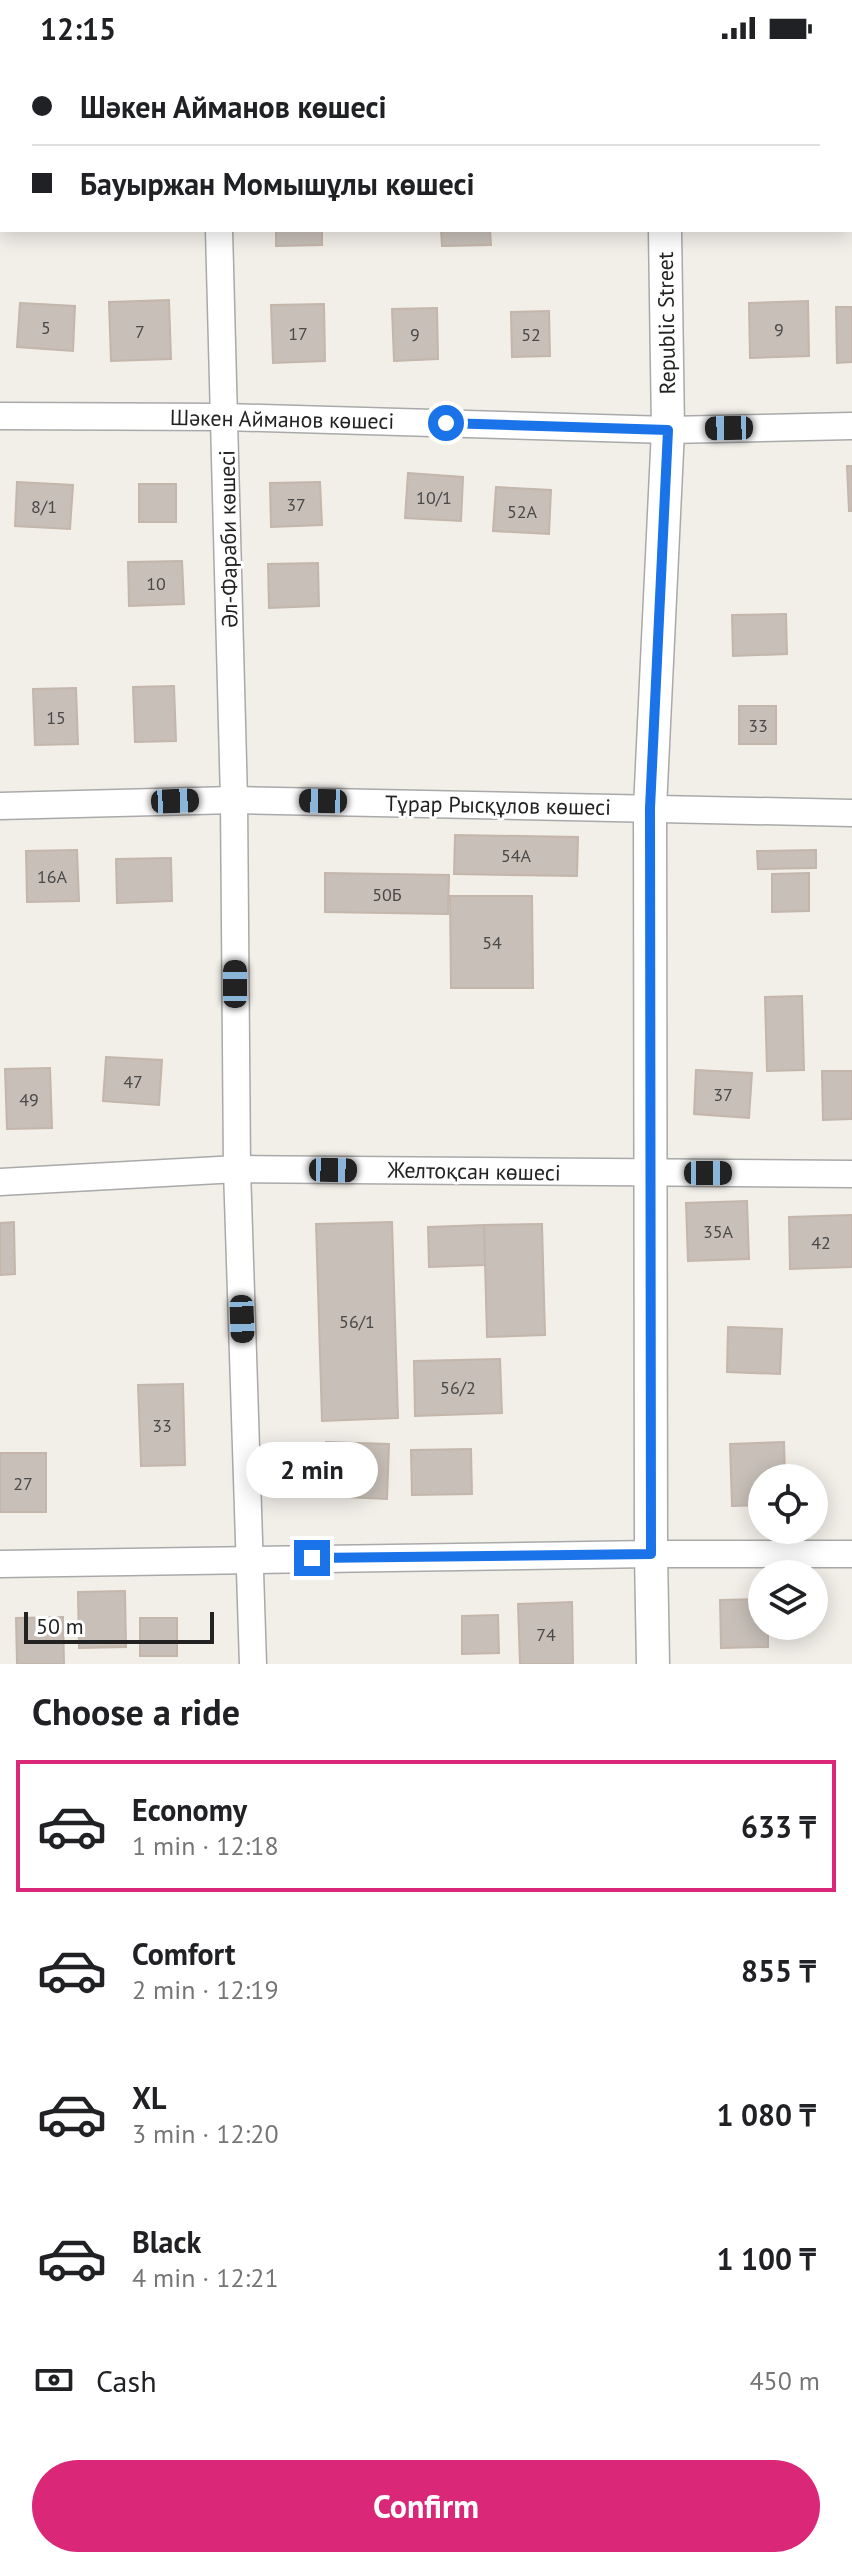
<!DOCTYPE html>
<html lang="en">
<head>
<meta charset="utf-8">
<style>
	:root { --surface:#fff; --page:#f2f2f2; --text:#202124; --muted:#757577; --line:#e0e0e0; --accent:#db2777 }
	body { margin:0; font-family:"PT Sans",sans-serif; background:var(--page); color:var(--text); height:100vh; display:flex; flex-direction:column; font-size:30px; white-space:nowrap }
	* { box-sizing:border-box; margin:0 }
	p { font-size:26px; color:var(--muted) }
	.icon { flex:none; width:44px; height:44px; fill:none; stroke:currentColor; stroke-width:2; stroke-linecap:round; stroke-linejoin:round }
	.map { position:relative; height:1608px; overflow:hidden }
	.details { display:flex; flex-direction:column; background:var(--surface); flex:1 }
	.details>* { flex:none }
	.banner { position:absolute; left:0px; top:0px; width:852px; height:176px; box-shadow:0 4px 20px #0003; display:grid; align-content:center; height:176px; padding:0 32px; background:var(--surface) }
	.tools { position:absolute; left:748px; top:1408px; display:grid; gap:16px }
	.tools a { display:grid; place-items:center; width:80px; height:80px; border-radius:50%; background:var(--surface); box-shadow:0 4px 20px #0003; font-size:40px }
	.scale { position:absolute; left:24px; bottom:20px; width:190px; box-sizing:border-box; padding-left:8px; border:4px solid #222; border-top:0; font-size:22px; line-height:28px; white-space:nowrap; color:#222; -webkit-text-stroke:6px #fff; paint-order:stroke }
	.end { position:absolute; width:36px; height:36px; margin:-18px; border:10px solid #1a73e8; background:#fff; box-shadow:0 0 0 4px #fff }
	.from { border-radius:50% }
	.bubble { position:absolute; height:56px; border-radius:28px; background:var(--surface); box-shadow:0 4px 20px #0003; font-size:26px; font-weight:700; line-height:56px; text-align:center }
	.car { position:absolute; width:24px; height:48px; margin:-24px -12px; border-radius:10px; box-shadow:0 0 6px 2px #0007; background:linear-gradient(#222 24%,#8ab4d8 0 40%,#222 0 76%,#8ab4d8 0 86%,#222 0) }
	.banner b { display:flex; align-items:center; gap:28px; height:76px; font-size:30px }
	.banner b+b { border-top:2px solid var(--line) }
	.banner i { width:20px; height:20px; background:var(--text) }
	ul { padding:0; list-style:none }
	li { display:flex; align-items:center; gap:24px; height:132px; margin:0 16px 12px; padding:0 16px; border:4px solid transparent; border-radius:0px }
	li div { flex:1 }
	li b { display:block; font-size:30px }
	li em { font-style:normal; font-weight:700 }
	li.selected { border-color:var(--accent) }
	li>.icon { width:72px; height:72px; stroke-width:1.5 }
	h2 { padding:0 32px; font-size:36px; line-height:96px }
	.pay { display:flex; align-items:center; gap:20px; height:88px; padding:0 32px; font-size:30px }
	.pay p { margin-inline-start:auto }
	.button { display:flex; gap:16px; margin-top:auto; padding:16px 32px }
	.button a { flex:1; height:92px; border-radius:48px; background:var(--accent); color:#fff; font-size:32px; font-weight:700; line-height:92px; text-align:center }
	.status { display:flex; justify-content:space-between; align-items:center; height:56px; padding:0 40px; background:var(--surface); direction:ltr }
	.status svg { height:22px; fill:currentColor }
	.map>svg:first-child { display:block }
	.building { fill:#c7bfb8; stroke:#c4b6ab; stroke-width:2 }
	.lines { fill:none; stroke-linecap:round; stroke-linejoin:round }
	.minor-casing { stroke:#a9a9a9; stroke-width:29 }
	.tertiary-casing { stroke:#a9a9a9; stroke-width:35 }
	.minor { stroke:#fff; stroke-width:26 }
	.tertiary { stroke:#fff; stroke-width:32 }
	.route { stroke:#1a73e8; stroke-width:10 }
	.labels { text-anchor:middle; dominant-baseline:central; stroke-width:6; stroke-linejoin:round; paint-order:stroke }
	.number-label { font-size:18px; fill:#4b4948 }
	.street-label { font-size:22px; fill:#222; stroke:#fff }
</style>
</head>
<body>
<div class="status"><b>12:15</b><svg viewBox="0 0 49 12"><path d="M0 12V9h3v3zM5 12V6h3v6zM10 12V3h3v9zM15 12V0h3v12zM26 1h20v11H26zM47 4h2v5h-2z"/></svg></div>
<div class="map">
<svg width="852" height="1608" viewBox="0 0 852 1608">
	<rect width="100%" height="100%" fill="#f2efe9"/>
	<!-- building -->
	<g class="building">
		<rect x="260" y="0" width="53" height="2"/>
		<polygon points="276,174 322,174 322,189 276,190"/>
		<polygon points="441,174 490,174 491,189 442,190"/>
		<polygon points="169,244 171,303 111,305 109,246"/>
		<polygon points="808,245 809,300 750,302 749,247"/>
		<polygon points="20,247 75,250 73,295 17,291"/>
		<polygon points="324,248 325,305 273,307 271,249"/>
		<polygon points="836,251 852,251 852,306 837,307"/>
		<polygon points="437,252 438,303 394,305 392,253"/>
		<polygon points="549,255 550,300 512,301 511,256"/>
		<polygon points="847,410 852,410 852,455 849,455"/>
		<polygon points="408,417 463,421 461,465 405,462"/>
		<polygon points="17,426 73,429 70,473 15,470"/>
		<polygon points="320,426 322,469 271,471 270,427"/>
		<rect x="139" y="428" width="37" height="38"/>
		<polygon points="496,431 551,434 549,478 493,475"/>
		<polygon points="182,505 184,548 129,550 128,506"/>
		<polygon points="318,507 319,550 269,552 268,508"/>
		<polygon points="786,558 787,598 733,600 732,559"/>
		<polygon points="174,630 176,685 135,686 133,631"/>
		<polygon points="76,632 78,688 35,689 33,633"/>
		<rect x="739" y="650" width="37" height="38"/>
		<polygon points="455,779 578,781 577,820 454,818"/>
		<polygon points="77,794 79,845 27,846 26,795"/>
		<polygon points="816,794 816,812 758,813 757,795"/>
		<polygon points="171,802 172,845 117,847 116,803"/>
		<polygon points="325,817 449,819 448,858 325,856"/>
		<polygon points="809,817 809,855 772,856 772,818"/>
		<polygon points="450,840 532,840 533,932 451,932"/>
		<polygon points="802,940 804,1014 767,1015 765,941"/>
		<polygon points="106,1001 162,1004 159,1049 103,1045"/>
		<polygon points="50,1012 52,1072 7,1073 5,1013"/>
		<polygon points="696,1014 752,1017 749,1062 694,1058"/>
		<polygon points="822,1015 852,1015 852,1063 823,1064"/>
		<polygon points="747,1145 749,1203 688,1205 686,1147"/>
		<polygon points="852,1159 852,1211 790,1213 789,1161"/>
		<polygon points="14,1166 15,1218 0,1219 0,1167"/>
		<polygon points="392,1166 398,1362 322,1365 316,1168"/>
		<polygon points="542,1168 545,1279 487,1281 484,1169"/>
		<polygon points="484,1169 485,1209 429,1211 428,1171"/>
		<polygon points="728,1271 782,1273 780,1318 727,1316"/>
		<polygon points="500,1303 502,1357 415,1360 414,1305"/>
		<polygon points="183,1328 185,1409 141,1410 138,1329"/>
		<polygon points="326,1386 389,1388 387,1443 323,1440"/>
		<polygon points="784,1386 785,1422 762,1422 762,1449 732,1450 730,1388"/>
		<polygon points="471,1393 472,1438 412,1439 411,1394"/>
		<rect x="0" y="1397" width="46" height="59"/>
		<polygon points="125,1535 126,1591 79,1592 78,1536"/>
		<polygon points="762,1543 762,1570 768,1570 768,1591 721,1592 720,1544"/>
		<polygon points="572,1546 573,1608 520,1608 518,1548"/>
		<polygon points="498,1559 499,1597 462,1598 462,1560"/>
		<polygon points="63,1561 64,1608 17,1608 16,1562"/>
		<rect x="140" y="1562" width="37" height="38"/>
	</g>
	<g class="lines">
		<defs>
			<g id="minor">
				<polyline points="213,0 213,2"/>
				<polyline points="219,174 234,744 237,1113 253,1608"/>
				<polyline points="0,360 225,361 668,374 852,370"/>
				<polyline points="0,750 234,744 852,757"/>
				<polyline points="0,1126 237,1113 852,1118"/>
				<polyline points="0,1508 651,1498 852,1498"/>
			</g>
			<g id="tertiary">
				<polyline points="663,0 663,2"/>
				<polyline points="653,1608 651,1498 650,752 668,374 665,174"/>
			</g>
		</defs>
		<!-- minor casing -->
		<use href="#minor" class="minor-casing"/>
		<!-- tertiary casing -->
		<use href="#tertiary" class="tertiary-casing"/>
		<!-- minor -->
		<use href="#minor" class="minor"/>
		<!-- tertiary -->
		<use href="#tertiary" class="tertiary"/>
	</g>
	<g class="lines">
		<!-- route -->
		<polyline class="route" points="312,1502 651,1498 650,752 668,374 446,367"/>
	</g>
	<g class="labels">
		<!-- number labels -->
		<g class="number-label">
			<text x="46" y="271">5</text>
			<text x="779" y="273">9</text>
			<text x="140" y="275">7</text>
			<text x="298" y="277">17</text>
			<text x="415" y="278">9</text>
			<text x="531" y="278">52</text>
			<text x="434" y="441">10/1</text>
			<text x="296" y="448">37</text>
			<text x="44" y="450">8/1</text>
			<text x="522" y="455">52А</text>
			<text x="156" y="527">10</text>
			<text x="56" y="661">15</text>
			<text x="758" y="669">33</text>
			<text x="516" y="799">54А</text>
			<text x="52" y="820">16А</text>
			<text x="387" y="838">50Б</text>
			<text x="492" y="886">54</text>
			<text x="133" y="1025">47</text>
			<text x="723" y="1038">37</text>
			<text x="29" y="1043">49</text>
			<text x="718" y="1175">35А</text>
			<text x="821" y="1186">42</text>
			<text x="357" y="1265">56/1</text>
			<text x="458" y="1331">56/2</text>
			<text x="162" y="1369">33</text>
			<text x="23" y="1427">27</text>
			<text x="546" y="1578">74</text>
		</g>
		<!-- street labels -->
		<g class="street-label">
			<text transform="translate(666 267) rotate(-91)">Republic Street</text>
			<text transform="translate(282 363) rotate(1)">Шәкен Айманов көшесі</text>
			<text transform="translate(228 483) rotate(-91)">Әл-Фараби көшесі</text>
			<text transform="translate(498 749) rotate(1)">Тұрар Рысқұлов көшесі</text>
			<text transform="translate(474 1115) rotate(1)">Желтоқсан көшесі</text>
		</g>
	</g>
</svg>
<div class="tools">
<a><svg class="icon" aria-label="locate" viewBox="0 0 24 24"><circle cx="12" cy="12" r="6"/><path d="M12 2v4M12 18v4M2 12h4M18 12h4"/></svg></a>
<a><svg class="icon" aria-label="layers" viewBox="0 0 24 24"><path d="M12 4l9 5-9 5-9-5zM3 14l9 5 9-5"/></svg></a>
</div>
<div class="scale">50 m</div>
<i class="end from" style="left:446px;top:367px"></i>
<i class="end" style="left:312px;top:1502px"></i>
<div class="bubble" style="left:246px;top:1386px;width:132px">2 min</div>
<i class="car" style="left:729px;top:372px;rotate:269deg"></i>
<i class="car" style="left:175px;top:745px;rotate:88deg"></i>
<i class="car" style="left:323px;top:745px;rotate:271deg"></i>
<i class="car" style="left:235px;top:928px;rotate:0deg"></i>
<i class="car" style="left:333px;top:1114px;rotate:91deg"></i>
<i class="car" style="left:708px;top:1117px;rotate:90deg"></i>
<i class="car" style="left:242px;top:1263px;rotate:178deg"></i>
<div class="banner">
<b><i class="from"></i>Шәкен Айманов көшесі</b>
<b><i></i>Бауыржан Момышұлы көшесі</b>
</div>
</div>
<section class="details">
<h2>Choose a ride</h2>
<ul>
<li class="selected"><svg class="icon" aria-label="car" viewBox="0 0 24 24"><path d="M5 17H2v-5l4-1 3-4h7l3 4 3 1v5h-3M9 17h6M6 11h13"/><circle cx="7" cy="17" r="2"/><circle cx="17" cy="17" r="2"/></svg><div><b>Economy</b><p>1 min · 12:18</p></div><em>633 ₸</em></li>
<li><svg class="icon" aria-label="car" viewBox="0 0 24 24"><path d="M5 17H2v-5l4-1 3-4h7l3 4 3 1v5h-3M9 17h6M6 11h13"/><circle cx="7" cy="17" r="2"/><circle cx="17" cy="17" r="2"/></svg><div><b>Comfort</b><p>2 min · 12:19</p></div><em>855 ₸</em></li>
<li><svg class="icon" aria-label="car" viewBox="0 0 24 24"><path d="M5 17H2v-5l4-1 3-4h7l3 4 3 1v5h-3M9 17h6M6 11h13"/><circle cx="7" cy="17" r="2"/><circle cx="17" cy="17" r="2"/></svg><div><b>XL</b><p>3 min · 12:20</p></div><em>1 080 ₸</em></li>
<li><svg class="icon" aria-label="car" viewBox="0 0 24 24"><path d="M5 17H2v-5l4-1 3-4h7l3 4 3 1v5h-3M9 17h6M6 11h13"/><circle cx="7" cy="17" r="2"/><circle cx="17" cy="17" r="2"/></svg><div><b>Black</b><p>4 min · 12:21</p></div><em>1 100 ₸</em></li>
</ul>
<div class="pay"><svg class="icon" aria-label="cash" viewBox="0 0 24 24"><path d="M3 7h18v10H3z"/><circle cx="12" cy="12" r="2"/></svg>Cash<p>450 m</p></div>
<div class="button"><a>Confirm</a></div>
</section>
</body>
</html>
